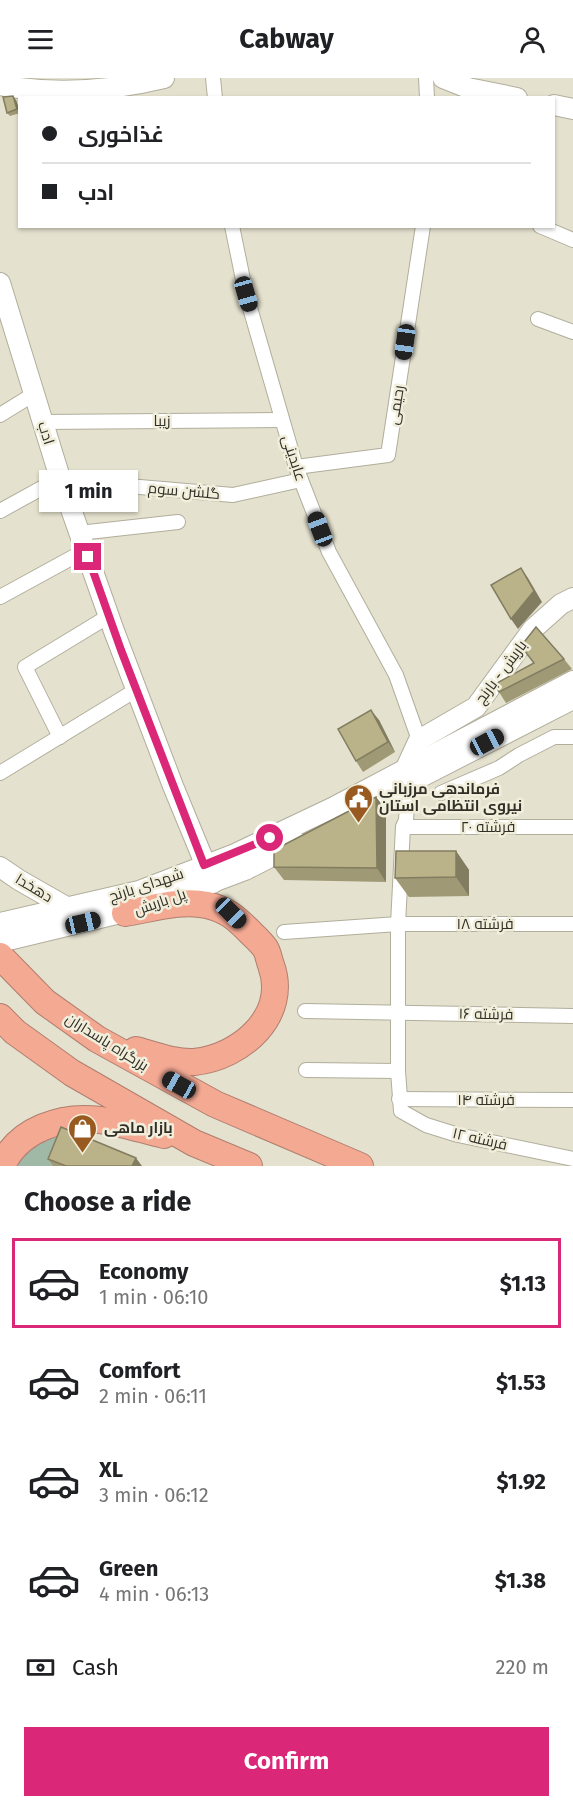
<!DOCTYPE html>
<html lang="en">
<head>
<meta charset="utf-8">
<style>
	:root { --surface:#fff; --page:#f2f2f2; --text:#202124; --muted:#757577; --line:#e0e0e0; --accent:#db2777 }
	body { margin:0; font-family:"Fira Sans",Cairo,sans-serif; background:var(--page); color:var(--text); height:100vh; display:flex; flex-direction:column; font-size:22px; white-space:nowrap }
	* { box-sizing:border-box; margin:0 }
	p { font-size:20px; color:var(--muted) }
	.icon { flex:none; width:33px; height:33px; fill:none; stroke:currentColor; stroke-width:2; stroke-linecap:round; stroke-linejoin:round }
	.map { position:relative; height:1088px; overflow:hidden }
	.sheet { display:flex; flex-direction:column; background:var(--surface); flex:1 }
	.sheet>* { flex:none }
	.top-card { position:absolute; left:18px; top:18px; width:537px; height:132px; border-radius:0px; box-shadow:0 2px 4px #0004; display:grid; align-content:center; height:132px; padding:0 24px; background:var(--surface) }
	.end { position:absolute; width:27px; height:27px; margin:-14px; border:8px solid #db2777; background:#fff; box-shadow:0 0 0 3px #fff }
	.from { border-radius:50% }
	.bubble { position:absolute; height:42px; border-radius:0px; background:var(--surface); box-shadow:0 2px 4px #0004; font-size:20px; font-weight:700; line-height:42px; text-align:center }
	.car { position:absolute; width:18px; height:36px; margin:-18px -9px; border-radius:8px; box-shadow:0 0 4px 2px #0007; background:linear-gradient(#222 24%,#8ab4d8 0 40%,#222 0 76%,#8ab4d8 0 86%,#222 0) }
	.top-card b { display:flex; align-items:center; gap:21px; height:57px; font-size:22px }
	.top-card b+b { border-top:2px solid var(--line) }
	.top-card i { width:15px; height:15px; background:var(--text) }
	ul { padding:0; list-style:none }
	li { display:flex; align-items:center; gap:18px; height:90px; margin:0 12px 9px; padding:0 12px; border:3px solid transparent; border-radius:0px }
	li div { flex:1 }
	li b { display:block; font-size:22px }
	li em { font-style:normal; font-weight:700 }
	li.current { border-color:var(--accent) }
	li>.icon { width:54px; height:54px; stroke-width:1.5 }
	h2 { padding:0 24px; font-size:27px; line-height:72px }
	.pay { display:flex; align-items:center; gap:15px; height:66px; padding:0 24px; font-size:22px }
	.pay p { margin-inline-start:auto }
	.button { display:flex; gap:12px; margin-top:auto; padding:12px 24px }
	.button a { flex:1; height:69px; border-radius:0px; background:var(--accent); color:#fff; font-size:24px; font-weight:700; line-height:69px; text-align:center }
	header { display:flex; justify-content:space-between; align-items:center; height:78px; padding:0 24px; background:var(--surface); font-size:27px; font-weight:700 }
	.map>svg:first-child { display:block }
	.green { fill:#a0b9a7 }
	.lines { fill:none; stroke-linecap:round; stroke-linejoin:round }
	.street-casing { stroke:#b1ae9c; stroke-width:16 }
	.secondary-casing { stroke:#b1ae9c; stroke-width:22 }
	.highway-casing { stroke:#b07e6e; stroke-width:28 }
	.street { stroke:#fff; stroke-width:14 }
	.secondary { stroke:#fff; stroke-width:20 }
	.highway { stroke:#f4a993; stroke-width:26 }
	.wall { fill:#a09976 }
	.shaded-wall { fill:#827d60 }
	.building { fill:#bab289; stroke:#827d60; stroke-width:1.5 }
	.route { stroke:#db2777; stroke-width:8 }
	.labels { text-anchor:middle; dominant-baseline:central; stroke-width:5; stroke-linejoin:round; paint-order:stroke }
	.street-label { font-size:15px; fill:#312f28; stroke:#f1eedb }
	.poi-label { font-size:15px; font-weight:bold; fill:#312f28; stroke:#f1eedb; text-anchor:start }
</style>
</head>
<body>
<header><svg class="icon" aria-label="menu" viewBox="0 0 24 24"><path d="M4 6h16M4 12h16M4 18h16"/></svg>Cabway<svg class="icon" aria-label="person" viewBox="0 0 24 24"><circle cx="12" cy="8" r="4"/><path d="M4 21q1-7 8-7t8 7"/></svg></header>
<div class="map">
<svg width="573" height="1088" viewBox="0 0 573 1088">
	<rect width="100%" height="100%" fill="#e4e1ce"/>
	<!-- green -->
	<polygon class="green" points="46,1055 66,1065 57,1088 15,1088 36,1061"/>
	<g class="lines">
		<defs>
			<g id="street">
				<polyline points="213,0 215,20"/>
				<polyline points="426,0 427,20"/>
				<polyline points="232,148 246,216 296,389 329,474 396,597 419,662"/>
				<polyline points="540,148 573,162"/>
				<polyline points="538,241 573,254"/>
				<polyline points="0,337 34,316"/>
				<polyline points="42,344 282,342"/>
				<polyline points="296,389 388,377 423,148"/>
				<polyline points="69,426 128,408 233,417 301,402"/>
				<polyline points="0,433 60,400"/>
				<polyline points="79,455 178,444"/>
				<polyline points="0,519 86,472"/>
				<polyline points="60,659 25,589 109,538"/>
				<polyline points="0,695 136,612"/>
				<polyline points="441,715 499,690 519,677 554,659 573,659"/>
				<polyline points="407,727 406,742 403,749 398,846 398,993 401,1033 426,1047 458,1057 573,1081"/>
				<polyline points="403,749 573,749"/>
				<polyline points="284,854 398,846 573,846"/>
				<polyline points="305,933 573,938"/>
				<polyline points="306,992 398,993"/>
				<polyline points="399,1021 573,1022"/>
			</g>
			<g id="secondary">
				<polyline points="443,0 468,10 517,20"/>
				<path d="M 0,7 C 54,17 111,13 164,0"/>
				<polyline points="554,27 573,31"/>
				<polyline points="0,205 60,400 114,553 173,708 213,805"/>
				<polyline points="406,690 419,662 476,629 533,551 561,526 573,520"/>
				<polyline points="356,736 413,703 573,621"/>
				<polyline points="0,789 19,802 68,830"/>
				<polyline points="168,821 245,792 298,765"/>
				<polyline points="0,845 139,813 235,776 332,730 573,603"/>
				<polyline points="0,864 137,831"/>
			</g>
			<g id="highway">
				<path d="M 125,835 C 151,831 181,821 207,827 C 227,832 235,839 249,853 C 254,858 261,864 265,870 C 268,874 269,882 271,887 C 289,937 242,979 194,984 C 175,985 154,977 136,972"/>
				<polyline points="0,878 45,924 97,961 215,1026 360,1088"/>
				<polyline points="0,939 15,954 72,995 194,1065 249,1088"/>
				<path d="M 2,1088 C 18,1051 62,1037 100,1042 C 122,1045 143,1052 164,1057"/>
			</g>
		</defs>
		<!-- street casing -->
		<use href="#street" class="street-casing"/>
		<!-- secondary casing -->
		<use href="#secondary" class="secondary-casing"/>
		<!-- highway casing -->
		<use href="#highway" class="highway-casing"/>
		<!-- street -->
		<use href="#street" class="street"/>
		<!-- secondary -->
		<use href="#secondary" class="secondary"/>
		<!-- highway -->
		<use href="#highway" class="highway"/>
	</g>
	<!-- wall -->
	<g class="wall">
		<polygon points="16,22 20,35 10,38 7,35"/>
		<polygon points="564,581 572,591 506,625 499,614"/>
		<polygon points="379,642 395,674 363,694 356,683"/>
		<polygon points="376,719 386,732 386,804 284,802 274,789"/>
		<polygon points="456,773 469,792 469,818 409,819 395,800"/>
		<polygon points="48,1081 142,1088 53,1088"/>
	</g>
	<!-- shaded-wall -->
	<g class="shaded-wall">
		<polygon points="13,18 16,22 20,34 17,31"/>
		<polygon points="521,490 528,500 542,524 518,551 511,541"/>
		<polygon points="371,632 379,642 395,674 388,664"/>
		<polygon points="376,719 386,732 386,804 377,790"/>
		<polygon points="456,773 469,792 469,818 456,799"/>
		<polygon points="136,1080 142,1088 132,1088"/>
	</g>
	<!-- building -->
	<g class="building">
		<polygon points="13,18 17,31 7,35 3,19"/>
		<polygon points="521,490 534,513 511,541 491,507"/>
		<polygon points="536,549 564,581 499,614 495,606 534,585 521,568"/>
		<polygon points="371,632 388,664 356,683 338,651"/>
		<polygon points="376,719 377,790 274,789 274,772"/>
		<polygon points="396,773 456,773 456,799 395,800"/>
		<polygon points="61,1049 136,1080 132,1088 66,1088 48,1081"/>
	</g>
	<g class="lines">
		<!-- route -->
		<polyline class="route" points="88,479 121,572 204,787 270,760"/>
	</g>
	<!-- icons -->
	<defs>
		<symbol id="civic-pin" viewBox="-11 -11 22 30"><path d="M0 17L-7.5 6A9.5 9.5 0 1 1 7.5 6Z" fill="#995a21" stroke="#f1eedb"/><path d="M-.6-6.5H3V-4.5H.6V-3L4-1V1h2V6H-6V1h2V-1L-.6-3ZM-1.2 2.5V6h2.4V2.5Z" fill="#fff"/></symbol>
		<symbol id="shop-pin" viewBox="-11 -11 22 30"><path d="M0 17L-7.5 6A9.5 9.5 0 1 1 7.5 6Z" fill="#995a21" stroke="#f1eedb"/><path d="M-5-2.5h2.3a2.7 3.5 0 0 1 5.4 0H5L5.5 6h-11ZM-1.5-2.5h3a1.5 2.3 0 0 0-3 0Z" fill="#fff"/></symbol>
	</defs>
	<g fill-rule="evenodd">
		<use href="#civic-pin" x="342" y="704" width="33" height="45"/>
		<use href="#shop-pin" x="66" y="1034" width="33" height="45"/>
	</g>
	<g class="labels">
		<!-- street labels -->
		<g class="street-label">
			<text transform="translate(396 327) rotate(-81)">رحیمی</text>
			<text x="162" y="343">زیبا</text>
			<text transform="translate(46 355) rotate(72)">ادب</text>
			<text transform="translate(294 380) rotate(72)">عابدینی</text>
			<text transform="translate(184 413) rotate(5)">گلشن سوم</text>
			<text transform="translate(501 594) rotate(-53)">باریش - بارنج</text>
			<text x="488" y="749">۲۰ فرشته</text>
			<text transform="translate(146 807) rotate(-18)">شهدای بارنج</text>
			<text transform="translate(34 810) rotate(31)">دهخدا</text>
			<text transform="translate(160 824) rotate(-19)">پل باریش</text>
			<text x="485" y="846">۱۸ فرشته</text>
			<text transform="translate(486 936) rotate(1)">۱۶ فرشته</text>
			<text transform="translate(107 964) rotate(32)">بزرگراه پاسداران</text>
			<text x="486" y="1022">۱۴ فرشته</text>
			<text transform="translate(480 1061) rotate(13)">۱۲ فرشته</text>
		</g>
		<!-- poi labels -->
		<g class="poi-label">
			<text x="379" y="711">فرماندهی مرزبانی<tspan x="379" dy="17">نیروی انتظامی استان</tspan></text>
			<text x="104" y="1050">بازار ماهی</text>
		</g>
	</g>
</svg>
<i class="end from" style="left:270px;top:760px"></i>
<i class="end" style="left:88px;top:479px"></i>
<div class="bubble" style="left:39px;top:392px;width:99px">1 min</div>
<i class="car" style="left:246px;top:216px;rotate:164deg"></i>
<i class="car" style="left:405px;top:264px;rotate:188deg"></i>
<i class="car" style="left:320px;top:451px;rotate:339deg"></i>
<i class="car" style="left:487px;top:664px;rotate:62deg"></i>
<i class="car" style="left:231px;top:835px;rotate:135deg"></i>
<i class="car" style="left:83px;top:845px;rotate:77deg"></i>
<i class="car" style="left:179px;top:1007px;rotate:299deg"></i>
<div class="top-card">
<b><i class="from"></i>غذاخوری</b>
<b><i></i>ادب</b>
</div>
</div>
<section class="sheet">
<h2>Choose a ride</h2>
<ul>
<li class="current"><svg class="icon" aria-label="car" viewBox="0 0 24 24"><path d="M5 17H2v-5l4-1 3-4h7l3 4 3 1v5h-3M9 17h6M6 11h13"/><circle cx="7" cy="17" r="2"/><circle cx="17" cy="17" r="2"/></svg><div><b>Economy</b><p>1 min · 06:10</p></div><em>$1.13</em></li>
<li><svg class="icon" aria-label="car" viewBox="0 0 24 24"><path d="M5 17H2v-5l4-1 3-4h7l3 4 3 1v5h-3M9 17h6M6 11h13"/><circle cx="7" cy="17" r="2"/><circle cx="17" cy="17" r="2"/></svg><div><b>Comfort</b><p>2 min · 06:11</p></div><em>$1.53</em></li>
<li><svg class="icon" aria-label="car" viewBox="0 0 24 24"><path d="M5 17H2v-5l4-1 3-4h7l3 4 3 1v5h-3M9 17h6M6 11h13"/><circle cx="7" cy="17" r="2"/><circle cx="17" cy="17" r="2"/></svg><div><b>XL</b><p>3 min · 06:12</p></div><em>$1.92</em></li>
<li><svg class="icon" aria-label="car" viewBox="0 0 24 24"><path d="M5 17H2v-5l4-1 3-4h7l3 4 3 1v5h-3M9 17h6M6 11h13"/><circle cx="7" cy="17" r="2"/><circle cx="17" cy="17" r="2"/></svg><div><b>Green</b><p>4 min · 06:13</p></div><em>$1.38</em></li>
</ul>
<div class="pay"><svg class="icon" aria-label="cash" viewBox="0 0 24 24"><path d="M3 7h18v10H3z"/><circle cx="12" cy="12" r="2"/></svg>Cash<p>220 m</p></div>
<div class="button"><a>Confirm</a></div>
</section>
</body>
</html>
